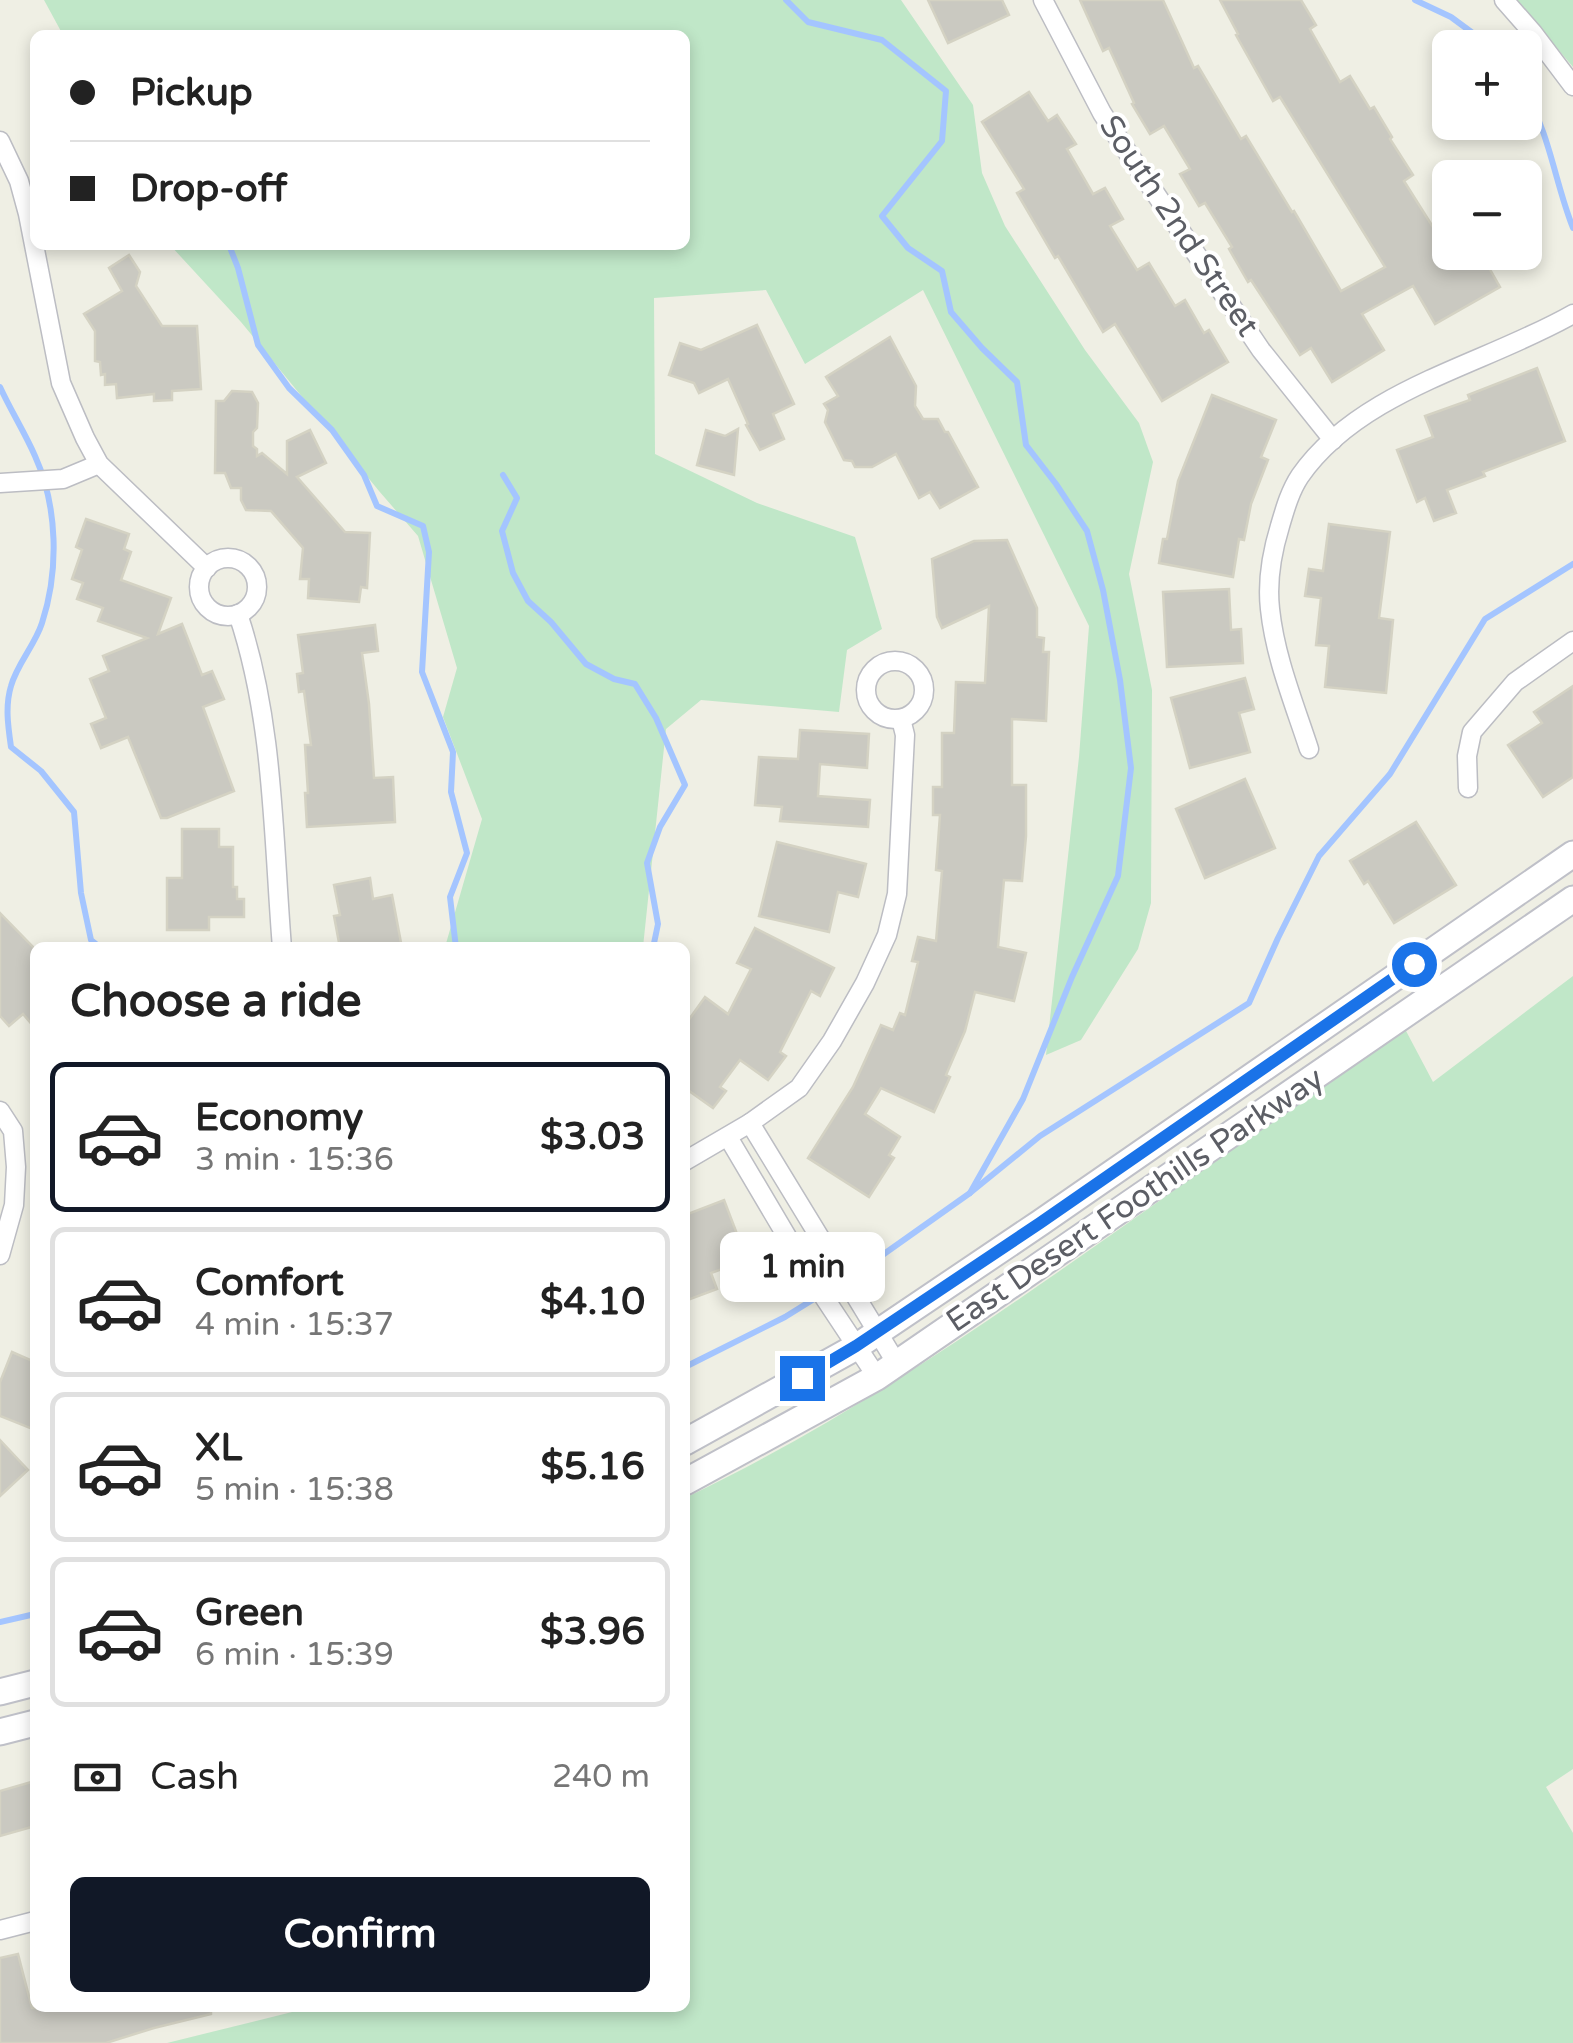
<!DOCTYPE html>
<html lang="en">
<head>
<meta charset="utf-8">
<style>
	:root { --surface:#fff; --page:#f6f6f6; --text:#222; --muted:#767676; --line:#e0e0e0; --accent:#111827 }
	body { margin:0; font-family:"Varela Round",sans-serif; background:var(--page); color:var(--text); height:100vh; display:flex; flex-direction:column; font-size:38px; white-space:nowrap }
	* { box-sizing:border-box; margin:0 }
	p { font-size:32px; color:var(--muted) }
	.icon { flex:none; width:55px; height:55px; fill:none; stroke:currentColor; stroke-width:2; stroke-linecap:round; stroke-linejoin:round }
	.map { position:relative; flex:1; overflow:hidden }
	.panel { position:absolute; left:30px; top:942px; width:660px; height:1070px; display:flex; flex-direction:column; background:var(--surface); border-radius:15px; box-shadow:0 5px 15px #0003 }
	.panel>* { flex:none }
	.banner { position:absolute; left:30px; top:30px; width:660px; height:220px; border-radius:15px; box-shadow:0 5px 15px #0003; display:grid; align-content:center; height:220px; padding:0 40px; background:var(--surface) }
	.fabs { position:absolute; left:1432px; top:30px; display:grid; gap:20px }
	.fabs a { display:grid; place-items:center; width:110px; height:110px; border-radius:15px; background:var(--surface); box-shadow:0 5px 15px #0003; font-size:50px }
	.end { position:absolute; width:45px; height:45px; margin:-22px; border:12px solid #1a73e8; background:#fff; box-shadow:0 0 0 5px #fff }
	.from { border-radius:50% }
	.bubble { position:absolute; height:70px; border-radius:15px; background:var(--surface); box-shadow:0 5px 15px #0003; font-size:32px; font-weight:800; line-height:70px; text-align:center }
	.banner b { display:flex; align-items:center; gap:35px; height:95px; font-size:38px }
	.banner b+b { border-top:2px solid var(--line) }
	.banner i { width:25px; height:25px; background:var(--text) }
	ul { padding:0; list-style:none }
	li { display:flex; align-items:center; gap:30px; height:150px; margin:0 20px 15px; padding:0 20px; border:5px solid var(--line); border-radius:15px }
	li div { flex:1 }
	li b { display:block; font-size:38px }
	li em { font-style:normal; font-weight:800 }
	li.selected { border-color:var(--accent) }
	li>.icon { width:90px; height:90px; stroke-width:1.5 }
	h2 { padding:0 40px; font-size:45px; line-height:120px }
	.pay { display:flex; align-items:center; gap:25px; height:110px; padding:0 40px; font-size:38px }
	.pay p { margin-inline-start:auto }
	.cta { display:flex; gap:20px; margin-top:auto; padding:20px 40px }
	.cta a { flex:1; height:115px; border-radius:15px; background:var(--accent); color:#fff; font-size:40px; font-weight:800; line-height:115px; text-align:center }
	.map>svg:first-child { display:block }
	.green { fill:#c0e7c8 }
	.lines { fill:none; stroke-linecap:round; stroke-linejoin:round }
	.stream { stroke:#a4c5ff; stroke-width:6 }
	.building { fill:#cac9c1; stroke:#d4d2c3; stroke-width:2.5 }
	.street-casing { stroke:#bcbdc3; stroke-width:21 }
	.secondary-casing { stroke:#bfc0c8; stroke-width:29 }
	.street { stroke:#fff; stroke-width:18 }
	.secondary { stroke:#fff; stroke-width:25 }
	.route { stroke:#1a73e8; stroke-width:12 }
	.labels { text-anchor:middle; dominant-baseline:central; stroke-width:8; stroke-linejoin:round; paint-order:stroke }
	.street-label { font-size:32px; fill:#5c5e65; stroke:#fff }
</style>
</head>
<body>
<div class="map">
<svg width="1573" height="2043" viewBox="0 0 1573 2043">
	<rect width="100%" height="100%" fill="#efefe4"/>
	<!-- green -->
	<g class="green">
		<polygon points="44,0 901,0 973,105 982,173 1005,226 1085,350 1139,423 1153,462 1129,574 1152,690 1151,903 1138,949 1081,1040 1046,1055 1079,757 1089,626 923,290 805,364 766,290 654,298 655,454 757,503 855,537 882,629 847,650 839,712 701,700 666,729 643,947 445,947 482,819 443,717 457,668 418,536 379,491 241,322 170,245 685,245 685,35 63,35"/>
		<polygon points="1516,0 1573,0 1573,67"/>
		<path d="M 1573,976 L 1573,1769 L 1546,1787 L 1573,1833 L 1573,2043 L 167,2043 L 308,2008 L 685,2008 L 685,1498 C 855,1417 1009,1307 1162,1199 C 1242,1141 1324,1086 1405,1029 L 1433,1082 Z"/>
	</g>
	<g class="lines">
		<!-- stream -->
		<g class="stream">
			<polyline points="786,0 808,22 882,40 946,91 942,141 882,216 908,248 942,271 951,312 982,348 1017,382 1026,445 1056,484 1087,531 1103,590 1120,680 1131,768 1118,876 1072,977 1023,1099 970,1193"/>
			<polyline points="1415,0 1451,17 1493,48"/>
			<path d="M 1525,93 C 1550,134 1555,183 1573,228"/>
			<polyline points="229,245 238,268 258,345 289,388 332,430 364,475 377,506 423,526 429,552 422,672 453,752 451,792 467,853 450,897 456,948"/>
			<path d="M 0,387 C 11,411 25,433 35,456 C 58,507 59,571 42,623 C 35,645 17,664 11,686 C 5,706 8,726 11,747 L 41,771 L 74,812 L 81,893 L 91,940 L 101,948"/>
			<polyline points="503,475 517,498 502,531 513,573 528,601 551,622 586,664 614,679 635,684 656,718 685,785 660,827 647,863 658,924 653,948"/>
			<polyline points="685,1367 785,1317 867,1266 970,1193 1040,1136 1249,1003 1278,938 1319,856 1390,774 1485,619 1573,564"/>
			<polyline points="0,1622 35,1614"/>
		</g>
	</g>
	<!-- building -->
	<g class="building">
		<polygon points="928,0 1002,0 1009,15 948,43"/>
		<polygon points="1080,0 1163,0 1194,68 1198,66 1241,139 1246,136 1292,212 1294,211 1341,291 1385,267 1280,97 1273,101 1236,35 1238,34 1220,0 1301,0 1316,25 1310,29 1340,82 1350,76 1370,109 1374,107 1392,137 1390,139 1413,175 1404,181 1438,235 1450,228 1450,252 1480,252 1500,287 1435,324 1413,286 1362,314 1384,350 1332,382 1311,348 1300,355 1251,280 1248,282 1229,249 1232,247 1205,203 1199,206 1180,174 1190,169 1164,126 1150,134 1132,104 1134,103 1109,48 1103,51"/>
		<polygon points="1029,92 1048,121 1057,115 1076,144 1067,149 1093,194 1105,188 1123,219 1110,226 1137,270 1149,263 1175,306 1185,300 1204,333 1209,330 1228,362 1162,401 1115,324 1103,332 1058,256 1055,258 1017,193 1024,189 982,122"/>
		<polygon points="129,255 140,272 136,286 162,326 197,326 201,389 172,391 172,400 154,401 154,394 117,398 116,384 105,385 105,374 101,375 100,362 95,361 95,331 84,314 122,291 109,268"/>
		<polygon points="757,325 794,404 773,414 784,439 760,450 746,425 748,424 728,379 699,393 694,383 669,375 680,343 701,350"/>
		<polygon points="890,337 916,386 915,406 923,419 938,419 945,432 948,432 978,487 940,508 930,492 919,498 896,454 872,467 855,467 852,461 844,460 825,422 828,410 824,404 838,396 826,377"/>
		<polygon points="1537,368 1565,441 1483,472 1485,476 1447,490 1456,513 1434,521 1425,498 1417,502 1397,450 1433,437 1425,416 1470,400 1468,395"/>
		<polygon points="232,391 252,392 258,403 257,428 253,432 253,446 257,449 257,456 262,453 287,474 287,441 310,430 326,463 297,477 345,532 370,533 367,588 361,587 359,602 308,598 309,579 300,579 303,548 271,511 246,510 241,500 241,488 231,488 225,473 215,473 216,401 224,401"/>
		<polygon points="1212,395 1276,420 1261,457 1268,460 1251,504 1244,540 1239,539 1233,577 1159,563 1163,539 1167,539 1178,481"/>
		<polygon points="738,429 734,475 697,465 706,430 725,436"/>
		<polygon points="86,519 129,534 124,549 131,552 121,580 171,598 158,634 182,624 202,675 212,671 224,699 203,707 234,791 167,818 161,818 128,737 101,748 91,724 106,718 90,679 109,671 103,656 147,638 98,621 103,608 77,599 83,583 72,579 82,550 76,547"/>
		<polygon points="1329,524 1390,532 1379,618 1393,620 1386,693 1325,687 1329,646 1316,645 1321,598 1305,596 1309,569 1323,571"/>
		<polygon points="1007,540 1037,608 1037,637 1044,638 1043,652 1049,652 1046,721 1012,719 1012,785 1026,785 1026,836 1022,881 1004,880 998,947 1026,953 1014,1001 975,992 965,1031 946,1075 950,1077 934,1112 881,1088 865,1114 900,1137 889,1155 894,1158 869,1197 808,1158 853,1087 881,1025 893,1030 900,1013 905,1015 918,962 912,961 918,937 936,941 942,871 936,870 940,815 933,815 933,787 942,787 942,733 954,733 956,682 985,683 989,606 942,628 937,617 932,559 974,541"/>
		<polygon points="1229,589 1231,630 1241,629 1243,663 1167,667 1163,592"/>
		<polygon points="375,625 378,651 362,653 369,704 374,778 393,777 395,822 307,827 305,793 308,793 305,745 311,745 304,691 299,692 297,674 303,673 298,635"/>
		<polygon points="1245,678 1254,709 1239,713 1250,752 1190,768 1171,698"/>
		<polygon points="1573,686 1573,777 1543,797 1508,745 1542,723 1534,712"/>
		<polygon points="800,730 869,734 867,768 820,764 818,796 870,800 868,827 780,821 782,807 755,805 759,757 798,759"/>
		<polygon points="1245,779 1275,848 1205,878 1176,809"/>
		<polygon points="1416,822 1456,885 1394,923 1368,881 1364,884 1350,861"/>
		<polygon points="182,829 219,829 219,847 233,847 233,887 237,887 237,899 244,899 244,917 209,917 209,930 167,930 167,878 182,878"/>
		<polygon points="777,842 866,864 858,897 838,892 829,932 759,916"/>
		<polygon points="370,878 373,899 392,895 402,948 340,948 334,916 340,915 334,885"/>
		<polygon points="0,913 35,949 35,1028 23,1014 9,1026 0,1016"/>
		<polygon points="755,928 834,968 820,996 811,991 780,1052 786,1056 768,1080 740,1060 720,1087 726,1091 713,1108 685,1088 685,1025 705,997 728,1014 751,969 737,963"/>
		<polygon points="724,1200 747,1260 711,1273 717,1289 685,1301 685,1215"/>
		<polygon points="12,1352 35,1362 35,1430 0,1416 0,1382"/>
		<polygon points="0,1440 28,1470 0,1496"/>
		<polygon points="35,1781 35,1826 0,1836 0,1791"/>
		<polygon points="18,1954 32,2008 211,2008 211,2014 154,2028 106,2043 0,2043 0,1958"/>
	</g>
	<g class="lines">
		<defs>
			<g id="street">
				<polyline points="1043,0 1102,113 1122,144 1261,350 1333,440"/>
				<polyline points="1504,0 1533,33 1573,86"/>
				<polyline points="0,141 19,181 28,214 61,383 85,438 99,464 207,568"/>
				<polyline points="0,483 63,479 99,464"/>
				<circle cx="228" cy="587" r="29"/>
				<path d="M 238,614 C 274,721 273,836 282,948"/>
				<circle cx="895" cy="690" r="29"/>
				<path d="M 1309,749 C 1294,703 1275,657 1270,609 C 1267,582 1272,552 1280,526 C 1285,509 1290,491 1300,476 C 1361,389 1484,365 1573,314"/>
				<polyline points="1468,788 1467,756 1472,732 1515,682 1573,641"/>
				<polyline points="0,1111 13,1131 16,1167 14,1205 0,1255"/>
				<polyline points="750,1123 897,1364"/>
				<polyline points="728,1137 812,1279 877,1377"/>
				<polyline points="685,1161 750,1123 799,1088 832,1041 865,983 887,935 897,894 905,735 901,719"/>
				<polyline points="0,1930 35,1921"/>
			</g>
			<g id="secondary">
				<polyline points="685,1442 856,1347 1040,1223 1573,854"/>
				<polyline points="685,1482 877,1377 1573,899"/>
				<polyline points="0,1692 35,1683"/>
				<polyline points="0,1732 35,1723"/>
			</g>
		</defs>
		<!-- street casing -->
		<use href="#street" class="street-casing"/>
		<!-- secondary casing -->
		<use href="#secondary" class="secondary-casing"/>
		<!-- street -->
		<use href="#street" class="street"/>
		<!-- secondary -->
		<use href="#secondary" class="secondary"/>
	</g>
	<g class="lines">
		<!-- route -->
		<polyline class="route" points="802,1378 856,1346 1040,1223 1414,964"/>
	</g>
	<g class="labels">
		<!-- street labels -->
		<g class="street-label">
			<text transform="translate(1179 226) rotate(56)">South 2nd Street</text>
			<text transform="translate(1135 1200) rotate(-34)">East Desert Foothills Parkway</text>
		</g>
	</g>
</svg>
<div class="fabs">
<a>+</a>
<a>−</a>
</div>
<i class="end from" style="left:1414px;top:964px"></i>
<i class="end" style="left:802px;top:1378px"></i>
<div class="bubble" style="left:720px;top:1232px;width:165px">1 min</div>
<div class="banner">
<b><i class="from"></i>Pickup</b>
<b><i></i>Drop-off</b>
</div>
<section class="panel">
<h2>Choose a ride</h2>
<ul>
<li class="selected"><svg class="icon" aria-label="car" viewBox="0 0 24 24"><path d="M5 17H2v-5l4-1 3-4h7l3 4 3 1v5h-3M9 17h6M6 11h13"/><circle cx="7" cy="17" r="2"/><circle cx="17" cy="17" r="2"/></svg><div><b>Economy</b><p>3 min · 15:36</p></div><em>$3.03</em></li>
<li><svg class="icon" aria-label="car" viewBox="0 0 24 24"><path d="M5 17H2v-5l4-1 3-4h7l3 4 3 1v5h-3M9 17h6M6 11h13"/><circle cx="7" cy="17" r="2"/><circle cx="17" cy="17" r="2"/></svg><div><b>Comfort</b><p>4 min · 15:37</p></div><em>$4.10</em></li>
<li><svg class="icon" aria-label="car" viewBox="0 0 24 24"><path d="M5 17H2v-5l4-1 3-4h7l3 4 3 1v5h-3M9 17h6M6 11h13"/><circle cx="7" cy="17" r="2"/><circle cx="17" cy="17" r="2"/></svg><div><b>XL</b><p>5 min · 15:38</p></div><em>$5.16</em></li>
<li><svg class="icon" aria-label="car" viewBox="0 0 24 24"><path d="M5 17H2v-5l4-1 3-4h7l3 4 3 1v5h-3M9 17h6M6 11h13"/><circle cx="7" cy="17" r="2"/><circle cx="17" cy="17" r="2"/></svg><div><b>Green</b><p>6 min · 15:39</p></div><em>$3.96</em></li>
</ul>
<div class="pay"><svg class="icon" aria-label="cash" viewBox="0 0 24 24"><path d="M3 7h18v10H3z"/><circle cx="12" cy="12" r="2"/></svg>Cash<p>240 m</p></div>
<div class="cta"><a>Confirm</a></div>
</section>
</div>
</body>
</html>
